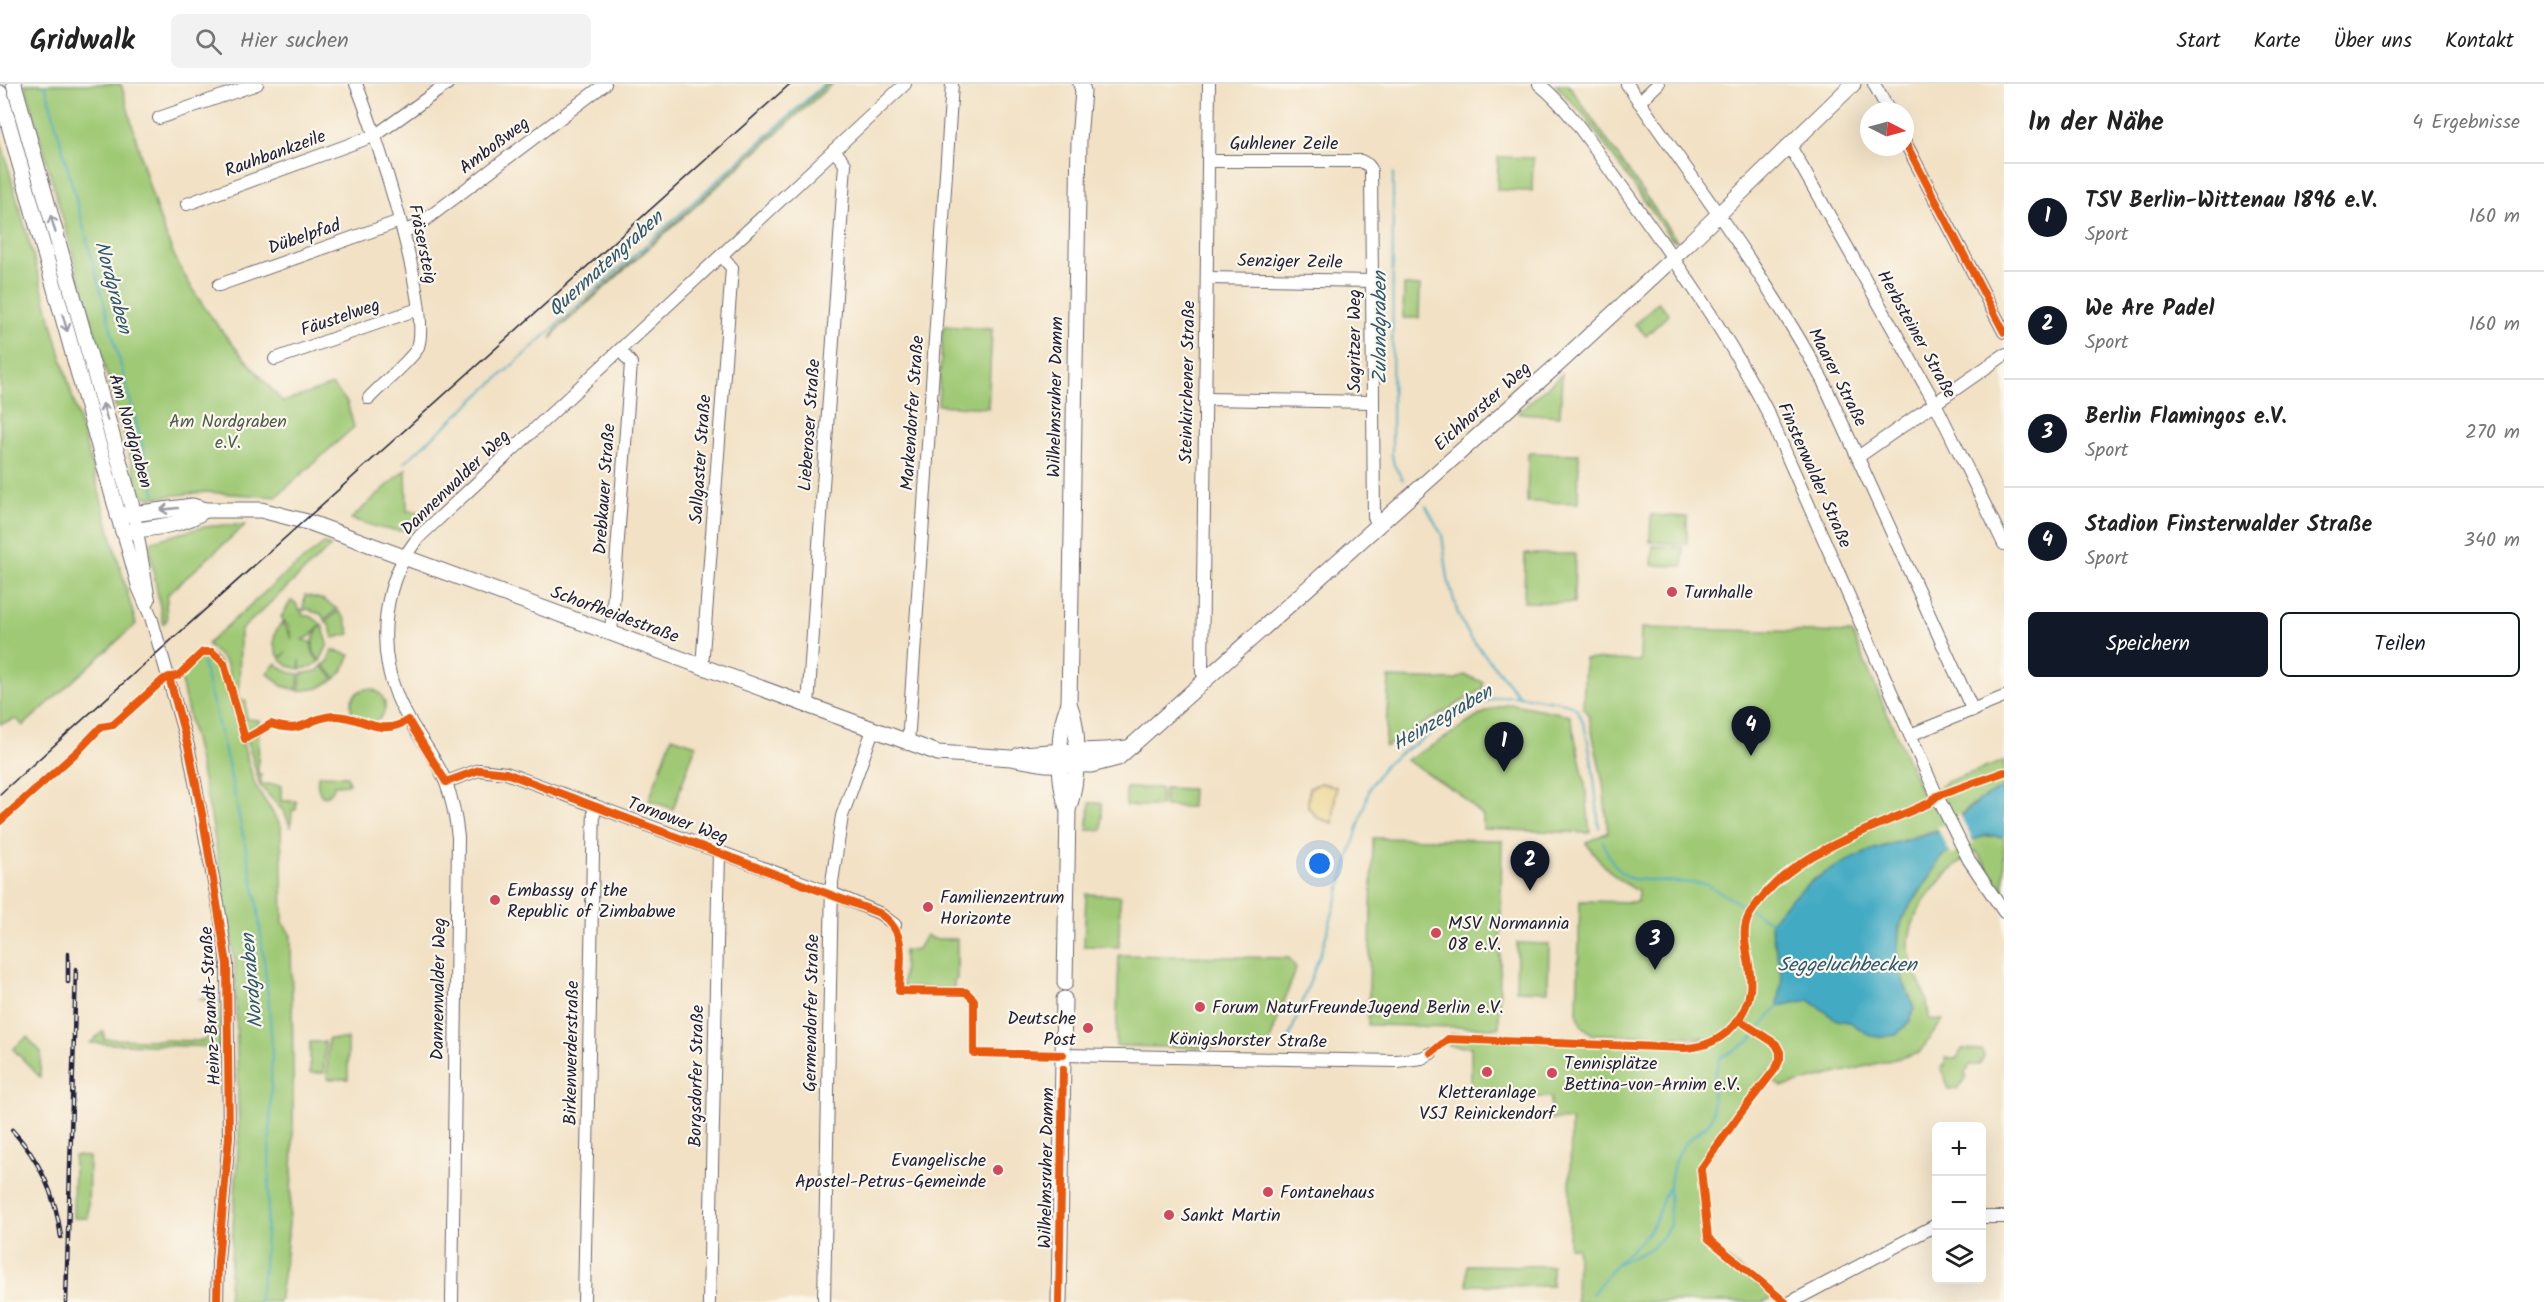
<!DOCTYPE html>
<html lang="de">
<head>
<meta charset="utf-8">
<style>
	:root { --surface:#fff; --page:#f2f2f2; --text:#222; --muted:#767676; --line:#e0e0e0; --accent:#111827 }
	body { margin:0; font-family:Kalam,sans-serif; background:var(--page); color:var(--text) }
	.controls { position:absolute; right:18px; bottom:18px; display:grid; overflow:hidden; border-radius:9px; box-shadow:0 6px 24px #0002 }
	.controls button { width:54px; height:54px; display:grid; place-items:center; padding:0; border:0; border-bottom:2px solid var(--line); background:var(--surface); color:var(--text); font:30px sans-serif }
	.compass { position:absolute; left:1860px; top:18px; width:54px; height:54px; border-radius:50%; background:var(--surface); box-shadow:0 6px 24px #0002; rotate:96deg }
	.you { position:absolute; left:1320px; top:780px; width:21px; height:21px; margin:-15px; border:4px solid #fff; border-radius:50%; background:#1a73e8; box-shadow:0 0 0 9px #1a73e833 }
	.badge { display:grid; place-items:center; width:39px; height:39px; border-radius:50%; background:var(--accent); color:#fff; font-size:20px; font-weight:700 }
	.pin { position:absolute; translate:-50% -50px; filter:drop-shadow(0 2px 3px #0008) }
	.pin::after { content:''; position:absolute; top:32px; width:21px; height:18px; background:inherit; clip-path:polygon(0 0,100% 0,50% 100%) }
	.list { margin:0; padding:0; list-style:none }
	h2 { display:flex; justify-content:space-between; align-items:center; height:78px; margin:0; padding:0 24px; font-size:26px }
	h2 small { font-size:20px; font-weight:400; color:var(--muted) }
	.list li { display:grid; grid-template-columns:39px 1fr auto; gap:18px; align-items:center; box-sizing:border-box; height:108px; padding:0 24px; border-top:2px solid var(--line) }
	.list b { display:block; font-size:22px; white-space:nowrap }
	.list p { margin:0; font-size:20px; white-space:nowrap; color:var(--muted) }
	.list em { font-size:20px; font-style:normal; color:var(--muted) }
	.actions { display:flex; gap:12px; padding:18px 24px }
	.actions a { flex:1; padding:14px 0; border:2px solid var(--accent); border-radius:9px; text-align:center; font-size:21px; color:var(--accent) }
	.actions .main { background:var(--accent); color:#fff }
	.icon { flex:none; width:33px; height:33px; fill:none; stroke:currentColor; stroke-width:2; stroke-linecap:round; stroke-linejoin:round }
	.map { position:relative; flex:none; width:2004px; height:1218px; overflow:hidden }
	header { display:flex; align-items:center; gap:36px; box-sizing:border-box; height:84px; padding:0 30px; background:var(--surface); border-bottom:2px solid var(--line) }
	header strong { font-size:28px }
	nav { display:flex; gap:33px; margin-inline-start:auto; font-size:21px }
	.search { width:420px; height:54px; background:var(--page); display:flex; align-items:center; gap:15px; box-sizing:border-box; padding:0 21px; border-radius:9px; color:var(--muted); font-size:22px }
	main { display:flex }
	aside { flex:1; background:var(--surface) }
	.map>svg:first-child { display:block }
	.green { fill:#9fc975; stroke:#607658; stroke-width:1.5 }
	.sand { fill:#eeda9e; stroke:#887e6c; stroke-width:1.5 }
	.water { fill:#43aac3; stroke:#32667f; stroke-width:1.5 }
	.pier { fill:#f2e1c4 }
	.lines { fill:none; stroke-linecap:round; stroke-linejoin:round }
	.stream { stroke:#43aac3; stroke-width:2 }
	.minor-casing { stroke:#6b656b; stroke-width:14 }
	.major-casing { stroke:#6b656b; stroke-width:17 }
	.minor { stroke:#fff; stroke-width:12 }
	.major { stroke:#fff; stroke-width:15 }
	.tram { stroke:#22223b; stroke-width:1.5 }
	.rail-casing { stroke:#22223b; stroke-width:4.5 }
	.rail { stroke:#fbf7ec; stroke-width:2; stroke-dasharray:7; stroke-linecap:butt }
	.cycleway-casing { stroke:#fbf7ec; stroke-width:11 }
	.cycleway { stroke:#e8590c; stroke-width:8 }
	.oneway { stroke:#9c9ca7 }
	.poi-dot { fill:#d1495b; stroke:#fbf7ec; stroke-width:2 }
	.labels { text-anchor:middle; stroke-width:4.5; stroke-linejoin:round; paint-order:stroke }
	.street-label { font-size:18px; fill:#22223b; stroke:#fbf7ec }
	.park-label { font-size:18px; fill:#4e5c4f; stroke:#fbf7ec }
	.poi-label { font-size:18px; fill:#22223b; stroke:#fbf7ec; text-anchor:start }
	.water-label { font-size:20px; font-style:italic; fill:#2f5871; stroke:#fbf7ec }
</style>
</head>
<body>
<header>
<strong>Gridwalk</strong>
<div class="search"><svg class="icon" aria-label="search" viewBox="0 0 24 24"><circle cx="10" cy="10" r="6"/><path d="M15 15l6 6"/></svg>Hier suchen</div>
<nav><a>Start</a><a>Karte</a><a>Über uns</a><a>Kontakt</a></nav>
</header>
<main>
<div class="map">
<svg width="2004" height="1218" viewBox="0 0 2004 1218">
	<rect width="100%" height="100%" fill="#fbf7ec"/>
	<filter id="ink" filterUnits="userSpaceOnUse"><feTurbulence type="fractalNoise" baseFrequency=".0167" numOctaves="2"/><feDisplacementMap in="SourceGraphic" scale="12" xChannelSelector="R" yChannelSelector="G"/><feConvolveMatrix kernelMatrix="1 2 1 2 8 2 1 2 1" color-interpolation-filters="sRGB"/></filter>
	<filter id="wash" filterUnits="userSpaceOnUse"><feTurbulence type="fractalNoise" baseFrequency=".008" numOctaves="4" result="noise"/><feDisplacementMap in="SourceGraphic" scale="24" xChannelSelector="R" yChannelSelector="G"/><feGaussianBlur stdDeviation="1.35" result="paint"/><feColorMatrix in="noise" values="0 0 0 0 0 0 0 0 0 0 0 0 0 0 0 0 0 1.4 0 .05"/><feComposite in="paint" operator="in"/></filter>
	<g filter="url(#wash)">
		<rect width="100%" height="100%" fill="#f2e1c4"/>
		<!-- green -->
		<g class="green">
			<path d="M25,0H121C137,55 151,120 174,171C200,227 242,272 283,318L332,301L347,318L354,343L276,413L206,408L150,414L140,409Z"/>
			<path d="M827,0H832L556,247L551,255L555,247Z"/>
			<path d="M1555,0H1568L1677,157L1672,156L1583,30Z"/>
			<path d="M0,54L136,540L23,642L17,635L0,640Z"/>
			<path d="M1498,73L1533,74L1532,107L1497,106Z"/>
			<path d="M1404,201L1420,202L1419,234H1403Z"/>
			<path d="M1658,218L1669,230L1646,252L1635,240Z"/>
			<path d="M943,242L992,245L988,324L938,321Z"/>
			<path d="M1562,290L1560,332L1518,329Z"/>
			<path d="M1528,369L1579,370L1578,419L1527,418Z"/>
			<path d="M406,385L407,427L430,428C425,434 419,441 412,444C396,452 368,440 351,435Z"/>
			<path d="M1651,431L1687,433V460L1650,458Z"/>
			<path d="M225,441H245L168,510L166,522L167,536L163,540L149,461L153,457L203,443Z"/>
			<path d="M324,460L331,462L240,547L239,616L246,617V635L259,636L258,690H261V700L281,701V717H296V726H292L291,744L284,728L260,702L226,578L207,560L284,491Z"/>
			<path d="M1653,462L1683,463V482L1652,481Z"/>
			<path d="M1525,470H1575L1574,519L1524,518Z"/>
			<path d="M305,511L324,516L337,525L325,536L321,530L311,527L310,525L303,526Z"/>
			<path d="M291,517L296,519L298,525L302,527V531L312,533L321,540L312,551L303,556L311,558L313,569L319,578L311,583L300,585V576L299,585L288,582L280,575L286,568L280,574C271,562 272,548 283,538L292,555L288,542L281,533Z"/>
			<path d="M338,527L345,535L350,550L333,554L330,542L326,538Z"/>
			<path d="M322,541L328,560L320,577C309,565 311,552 322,541Z"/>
			<path d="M1641,544L1852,549L1924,714L1946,698L2004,677V704L1973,720L1946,743L1871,766L1812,796L1770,839L1782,894L1778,921L1809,916L1837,936L1850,938L1871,952L1913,931C1915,918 1907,908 1903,896C1900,885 1898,871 1898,859C1898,831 1918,813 1932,790C1935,785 1936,778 1940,774C1957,758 1982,750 2004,753V808L1976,767C1945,786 1902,831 1910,872C1915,896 1929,909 1929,935L1943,936L1919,969L1782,1003L1764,991L1697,1085L1705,1156L1774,1214L1762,1218H1576L1577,1163H1569L1571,1036L1550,1035L1551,1013L1471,1012V963L1449,962L1450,950L1688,958L1705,953L1592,950L1581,941L1577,928L1580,817L1637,818L1638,806C1615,797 1601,779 1586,759L1608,748L1603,699L1589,633L1583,622L1585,575L1640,577Z"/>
			<path d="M332,566L350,571L343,586L336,594L323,581L328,578Z"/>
			<path d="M210,570L219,578L255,701L281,742L283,838L291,852C292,974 300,1098 279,1218H228L239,1050L235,880L211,732L180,592L202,571Z"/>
			<path d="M276,579C284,587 289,589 299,590L297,606L282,602L267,589Z"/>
			<path d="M322,582L335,595L319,604L299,607L301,590L317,587Z"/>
			<path d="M1464,591L1483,598V605L1385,663L1389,594L1455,596Z"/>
			<circle cx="368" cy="622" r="17"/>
			<path d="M1513,620L1570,631L1585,699L1590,749L1483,745V732L1457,708L1406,676C1418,669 1431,663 1443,655C1467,641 1484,623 1513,620Z"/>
			<path d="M672,653L696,661L673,725L649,716Z"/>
			<path d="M322,691L347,692L349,700L334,701L333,706L326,713L322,712C317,706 317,700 318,692Z"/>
			<rect x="1126" y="704" width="35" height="18"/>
			<path d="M1164,704L1192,705L1191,723L1164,722Z"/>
			<path d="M1090,719H1102V746H1087Z"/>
			<path d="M1373,754L1502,756L1499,944L1368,941Z"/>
			<path d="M1086,810L1120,812L1119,863L1084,862Z"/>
			<path d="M926,851L933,855H957V895L954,896V905L903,903L904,867L918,865Z"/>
			<path d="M1517,859L1549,860L1548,907L1516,906Z"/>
			<path d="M1119,871L1289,874L1296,884L1267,965L1116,962Z"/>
			<path d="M200,914H220V963L90,959L102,948H104V955L205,957L207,950H214V925L207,924L206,916H199Z"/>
			<path d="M27,953L41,968L40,993L13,965Z"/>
			<path d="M328,955H348V995H327Z"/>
			<path d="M310,958H325L324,989H310Z"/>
			<path d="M1962,965L1981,966L1984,972L1979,981H1970L1964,991L1967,992L1957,1005H1949L1941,983L1945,981V974H1957Z"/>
			<path d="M74,1072L89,1073L88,1134H73Z"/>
			<path d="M1467,1181L1552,1182V1202L1467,1201Z"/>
		</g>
		<!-- sand -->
		<path class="sand" d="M1321,699L1336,703L1333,739L1318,734L1308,723L1309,704Z"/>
		<!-- water -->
		<path class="water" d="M2004,704V753L1987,751L1962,760L1939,775L1932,789L1902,834L1899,844L1898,871L1903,896L1914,925L1910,937L1896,951L1881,953L1871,952L1850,938L1837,936L1809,916L1778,922L1782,894L1770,839C1800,797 1846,773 1895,759C1911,754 1933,751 1948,742C1968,729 1978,712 2004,704Z"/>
		<!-- pier -->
		<path class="pier" d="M1959,729L1974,759L1951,771L1937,743L1945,741Z"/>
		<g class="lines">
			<!-- stream -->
			<g class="stream">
				<path d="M45,0L156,412"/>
				<path d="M1393,89L1392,372L1394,381L1403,396"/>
				<path d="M404,379L824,0"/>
				<path d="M1426,422L1442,451L1448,495L1458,530L1470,553L1518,611"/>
				<path d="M203,579L228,680L257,818L269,921L272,964L268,1121L263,1193L258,1218"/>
				<path d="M1603,757C1608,773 1617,788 1632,795L1706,800L1773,839"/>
				<path d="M1287,960L1323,862L1370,703L1384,682L1396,672C1422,657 1472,619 1499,613C1515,610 1532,614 1549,616C1558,618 1572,618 1578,627C1592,653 1596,713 1599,744"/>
				<path d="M1618,1178C1633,1164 1650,1150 1658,1131C1662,1122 1661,1114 1668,1105"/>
				<path d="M1592,1210L1616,1180L1650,1165L1662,1154L1670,1140L1669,1104L1674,1078L1684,1060L1710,1038L1713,1026L1712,999L1720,974L1749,958L1779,921"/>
			</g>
		</g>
	</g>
	<g filter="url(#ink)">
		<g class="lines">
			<!-- minor casing -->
			<g class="minor-casing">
				<g id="minor">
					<path d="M356,0C373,40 435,231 417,265C408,279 381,301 369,314"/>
					<path d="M1539,0C1571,26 1593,63 1617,96C1672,171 1726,247 1769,331L1937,712L1969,776L2004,828"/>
					<path d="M1627,0C1694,97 1767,193 1823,297L1973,627"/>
					<path d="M1874,0L1889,27"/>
					<path d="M1639,18L1658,0"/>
					<path d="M159,34L257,0"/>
					<path d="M1905,58L2004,248"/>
					<path d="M1790,62L1935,319L2004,460"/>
					<path d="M1208,77H1361L1368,81L1371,85L1374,433L1379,440"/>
					<path d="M187,120L376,51L447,0"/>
					<path d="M403,147L416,143L605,0"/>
					<path d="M1207,194L1372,197"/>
					<path d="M219,201L400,137"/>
					<path d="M275,275L418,225"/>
					<path d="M1205,315L1372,318"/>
					<path d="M1858,373L2004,271"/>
					<path d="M134,430L149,516"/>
					<path d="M123,448L138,503L151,533L189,666L220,831L227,880L229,1053L218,1177L217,1218"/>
					<path d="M611,549L631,279L621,267"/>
					<path d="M702,583L732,184L722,172"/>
					<path d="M1207,594L1202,588L1209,0"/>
					<path d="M808,622L845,80L834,66"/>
					<path d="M1910,651L2004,613"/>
					<path d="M908,660L952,0"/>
					<path d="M446,698L479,686L506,689L836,811L879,829L895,841"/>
					<path d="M1063,971L1397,977L1422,974L1431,969"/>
					<path d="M1982,1133H2004"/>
					<path d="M452,1218L458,753C456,735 453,717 446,699C434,668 409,643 397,612C376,561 383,494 420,452L905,0"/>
					<path d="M584,1218L594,721"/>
					<path d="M709,1218L719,768"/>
					<path d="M824,1218L832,798L842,732L873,646"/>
					<path d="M1791,1218L1936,1141"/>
				</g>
			</g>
			<!-- major casing -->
			<g class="major-casing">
				<g id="major">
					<path d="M14,0L134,430"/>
					<path d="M0,9L123,448C149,444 184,442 205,426"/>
					<path d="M118,432L193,422L205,426H261L311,439L938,669L1011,674L1046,680L1091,681L1118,674L1564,275L1687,161L1853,0"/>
					<path d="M1019,671C1055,665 1091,669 1127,664"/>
					<path d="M1068,726C1058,700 1056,645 1069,620"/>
					<path d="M1065,899L1068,726C1078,698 1081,647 1069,620L1079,55L1083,7L1081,0"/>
					<path d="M1059,1218L1064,915"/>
				</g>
			</g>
			<!-- minor -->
			<use href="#minor" class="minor"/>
			<!-- major -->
			<use href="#major" class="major"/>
			<!-- tram -->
			<path class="tram" d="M0,710L790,0"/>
			<!-- rail casing -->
			<g class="rail-casing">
				<g id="rail">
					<path d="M68,898V870"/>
					<path d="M12,1046C40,1076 56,1113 61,1153"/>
					<path d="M66,1218L76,885"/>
				</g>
			</g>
			<!-- rail -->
			<use href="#rail" class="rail"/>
			<!-- cycleway casing -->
			<g class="cycleway-casing">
				<g id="cycleway">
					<path d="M1905,58L2004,248"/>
					<path d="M169,593L189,666L203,735L227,880L229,1053L218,1177L217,1218"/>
					<path d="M0,737L78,667L101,643L113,641L164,595L179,591L203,568H212L224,579L245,655L271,640C306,651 305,634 333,632C362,631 379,655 408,636L446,698L479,686L506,689L879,829C909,849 900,875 899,907L966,908L974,916V969L1063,971"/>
					<path d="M1739,936L1776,960L1780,968V975L1776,984L1740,1030L1701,1085L1708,1154L1785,1218"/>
					<path d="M1431,969L1448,955L1685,964C1704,963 1720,957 1733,942C1772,898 1731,860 1750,830C1786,770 1868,747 1929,719L1937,712L2004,688"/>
					<path d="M1059,1218L1063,985"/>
				</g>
			</g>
			<!-- cycleway -->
			<use href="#cycleway" class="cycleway"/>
		</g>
		<!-- one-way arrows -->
		<defs><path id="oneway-shaft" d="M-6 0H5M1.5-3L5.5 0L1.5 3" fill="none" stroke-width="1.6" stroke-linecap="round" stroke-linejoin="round" transform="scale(1.5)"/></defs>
		<g class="oneway">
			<use href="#oneway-shaft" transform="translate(53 140) rotate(-106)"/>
			<use href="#oneway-shaft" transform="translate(65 239) rotate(74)"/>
			<use href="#oneway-shaft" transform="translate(105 328) rotate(-106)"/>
			<use href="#oneway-shaft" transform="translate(169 425) rotate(174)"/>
		</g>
	</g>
	<!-- markers -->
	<g class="poi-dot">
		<circle cx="1672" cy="508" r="6"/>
		<circle cx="495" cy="816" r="6"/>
		<circle cx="928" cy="823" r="6"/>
		<circle cx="1436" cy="849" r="6"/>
		<circle cx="1200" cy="923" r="6"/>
		<circle cx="1088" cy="944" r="6"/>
		<circle cx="1487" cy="988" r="6"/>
		<circle cx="1552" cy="989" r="6"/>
		<circle cx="998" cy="1086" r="6"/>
		<circle cx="1268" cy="1108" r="6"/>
		<circle cx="1169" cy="1131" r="6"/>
	</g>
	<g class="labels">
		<!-- street labels -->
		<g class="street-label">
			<text x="1284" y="65">Guhlener Zeile</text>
			<text transform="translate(494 61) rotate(-37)" y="6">Amboßweg</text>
			<text transform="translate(275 69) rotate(-20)" y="6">Rauhbankzeile</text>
			<text transform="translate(304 152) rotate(-19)" y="6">Dübelpfad</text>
			<text transform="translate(423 160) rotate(78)" y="6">Fräsersteig</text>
			<text transform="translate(1290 177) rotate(1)" y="6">Senziger Zeile</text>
			<text transform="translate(340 233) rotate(-19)" y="6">Fäustelweg</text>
			<text transform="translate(1917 250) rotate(61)" y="6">Herbsteiner Straße</text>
			<text transform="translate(1354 257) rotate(-90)" y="6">Sagritzer Weg</text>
			<text transform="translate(1838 293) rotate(63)" y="6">Maarer Straße</text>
			<text transform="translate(1187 298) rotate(-89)" y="6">Steinkirchener Straße</text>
			<text transform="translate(1055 313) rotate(-89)" y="6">Wilhelmsruher Damm</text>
			<text transform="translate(1482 322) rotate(-42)" y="6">Eichhorster Weg</text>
			<text transform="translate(912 329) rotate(-86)" y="6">Markendorfer Straße</text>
			<text transform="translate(809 341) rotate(-86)" y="6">Lieberoser Straße</text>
			<text transform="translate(131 347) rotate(74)" y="6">Am Nordgraben</text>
			<text transform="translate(700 375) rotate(-86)" y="6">Sallgaster Straße</text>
			<text transform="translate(1815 391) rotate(66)" y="6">Finsterwalder Straße</text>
			<text transform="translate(455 398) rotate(-44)" y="6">Dannenwalder Weg</text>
			<text transform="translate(604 405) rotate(-86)" y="6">Drebkauer Straße</text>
			<text transform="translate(615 530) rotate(20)" y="6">Schorfheidestraße</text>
			<text transform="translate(678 736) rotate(20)" y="6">Tornower Weg</text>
			<text transform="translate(438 905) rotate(-89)" y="6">Dannenwalder Weg</text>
			<text transform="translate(210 922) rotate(-93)" y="6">Heinz-Brandt-Straße</text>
			<text transform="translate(811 929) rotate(-89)" y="6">Germendorfer Straße</text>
			<text transform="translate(1248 956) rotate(1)" y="6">Königshorster Straße</text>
			<text transform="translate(571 969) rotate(-89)" y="6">Birkenwerderstraße</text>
			<text transform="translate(696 992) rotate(-89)" y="6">Borgsdorfer Straße</text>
			<text transform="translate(1046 1084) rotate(-89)" y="6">Wilhelmsruher Damm</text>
		</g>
		<!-- park labels -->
		<g class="park-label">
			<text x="228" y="343">Am Nordgraben<tspan x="228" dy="21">e.V.</tspan></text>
		</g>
		<!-- poi labels -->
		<g class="poi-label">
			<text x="1684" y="514">Turnhalle</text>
			<text x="507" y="812">Embassy of the<tspan x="507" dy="21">Republic of Zimbabwe</tspan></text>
			<text x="940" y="819">Familienzentrum<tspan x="940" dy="21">Horizonte</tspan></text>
			<text x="1448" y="845">MSV Normannia<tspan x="1448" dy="21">08 e.V.</tspan></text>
			<text x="1212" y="929">Forum NaturFreundeJugend Berlin e.V.</text>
			<text x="1076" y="940" text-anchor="end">Deutsche<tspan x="1076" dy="21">Post</tspan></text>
			<text x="1564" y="985">Tennisplätze<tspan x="1564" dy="21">Bettina-von-Arnim e.V.</tspan></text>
			<text x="1487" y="1014" text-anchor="middle">Kletteranlage<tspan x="1487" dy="21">VSJ Reinickendorf</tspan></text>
			<text x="986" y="1082" text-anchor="end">Evangelische<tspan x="986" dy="21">Apostel-Petrus-Gemeinde</tspan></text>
			<text x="1280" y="1114">Fontanehaus</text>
			<text x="1181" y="1137">Sankt Martin</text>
		</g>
		<!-- water labels -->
		<g class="water-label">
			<text transform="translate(605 179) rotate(-42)" y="7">Quermatengraben</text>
			<text transform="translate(114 203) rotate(75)" y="7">Nordgraben</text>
			<text transform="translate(1379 244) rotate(-90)" y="7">Zulandgraben</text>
			<text transform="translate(1442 633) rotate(-30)" y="7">Heinzegraben</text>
			<text x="1847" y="887">Seggeluchbecken</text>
			<text transform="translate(251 897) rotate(-95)" y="7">Nordgraben</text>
		</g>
	</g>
</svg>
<div class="controls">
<button>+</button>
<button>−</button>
<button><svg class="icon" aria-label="layers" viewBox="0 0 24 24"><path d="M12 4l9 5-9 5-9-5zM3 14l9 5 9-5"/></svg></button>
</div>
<svg class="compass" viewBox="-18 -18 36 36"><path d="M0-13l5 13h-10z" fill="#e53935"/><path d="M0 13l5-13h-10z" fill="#767676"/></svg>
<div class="you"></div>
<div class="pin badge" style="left:1504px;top:688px">1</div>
<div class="pin badge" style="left:1530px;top:807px">2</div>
<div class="pin badge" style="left:1655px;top:886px">3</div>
<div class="pin badge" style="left:1751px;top:672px">4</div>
</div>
<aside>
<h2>In der Nähe<small>4 Ergebnisse</small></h2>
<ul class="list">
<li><span class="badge">1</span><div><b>TSV Berlin-Wittenau 1896 e.V.</b><p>Sport</p></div><em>160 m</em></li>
<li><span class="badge">2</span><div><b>We Are Padel</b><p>Sport</p></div><em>160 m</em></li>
<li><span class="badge">3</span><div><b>Berlin Flamingos e.V.</b><p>Sport</p></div><em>270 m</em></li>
<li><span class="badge">4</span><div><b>Stadion Finsterwalder Straße</b><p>Sport</p></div><em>340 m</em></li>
</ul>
<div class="actions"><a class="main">Speichern</a><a>Teilen</a></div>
</aside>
</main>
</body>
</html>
